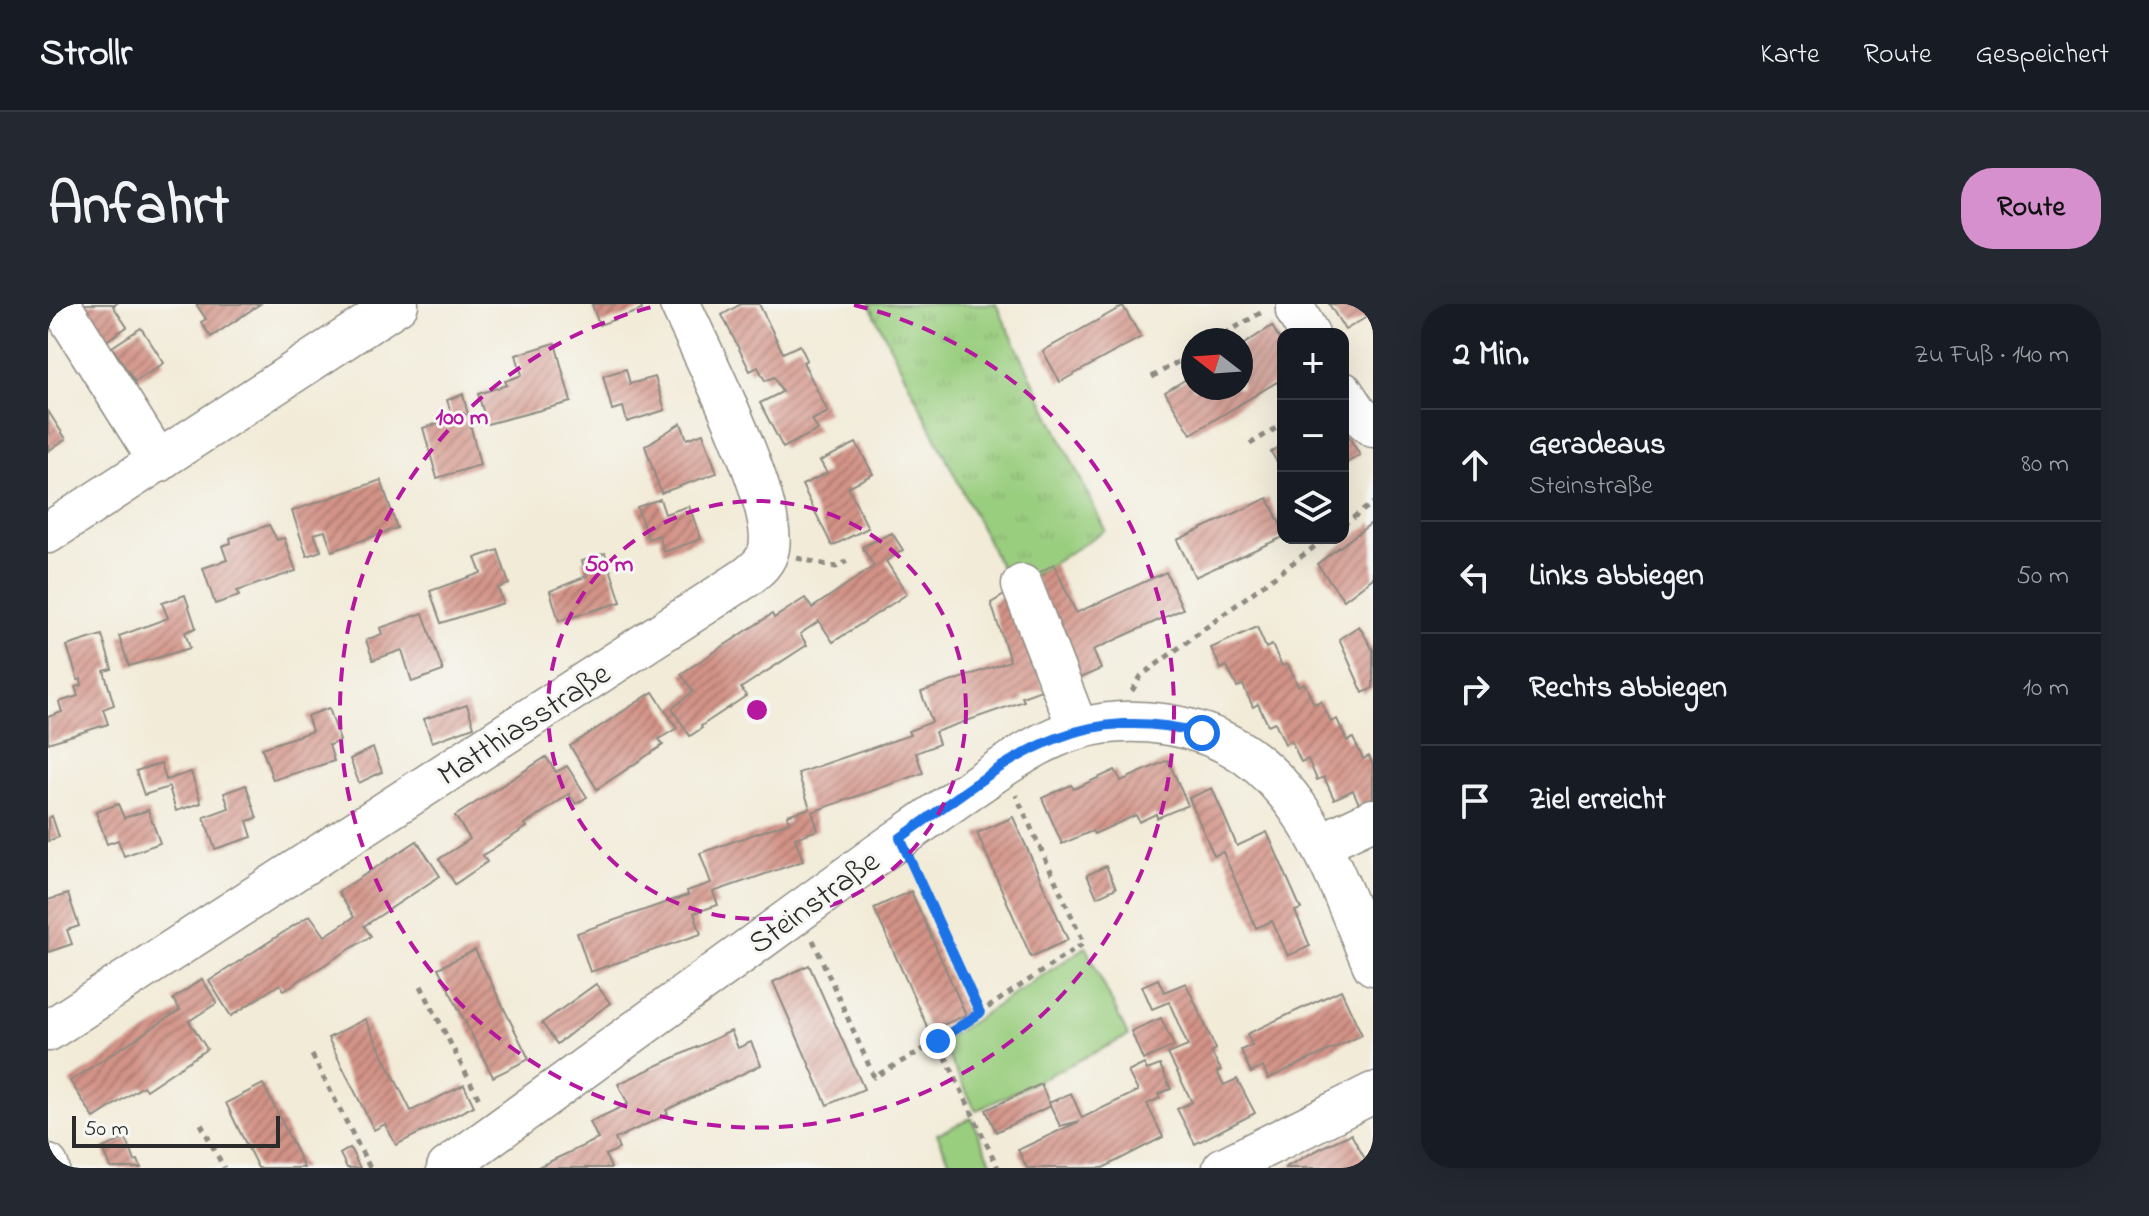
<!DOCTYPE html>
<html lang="de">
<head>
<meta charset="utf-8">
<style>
	:root { --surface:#171b24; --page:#242831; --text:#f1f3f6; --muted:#9ea1a6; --line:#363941; --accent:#d690ce }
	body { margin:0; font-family:"Indie Flower",sans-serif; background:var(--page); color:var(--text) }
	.controls { position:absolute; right:24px; top:24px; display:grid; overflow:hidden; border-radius:16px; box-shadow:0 8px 32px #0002 }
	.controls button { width:72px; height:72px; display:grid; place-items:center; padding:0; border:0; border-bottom:2px solid var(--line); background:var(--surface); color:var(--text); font:40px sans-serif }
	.compass { position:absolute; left:1133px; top:24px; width:72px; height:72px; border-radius:50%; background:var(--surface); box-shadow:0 8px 32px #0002; rotate:287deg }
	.scale { position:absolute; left:24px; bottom:20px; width:208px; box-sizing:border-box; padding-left:8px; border:4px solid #2b2b2b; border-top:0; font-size:22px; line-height:28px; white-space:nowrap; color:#2b2b2b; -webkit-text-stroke:6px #f6f6f2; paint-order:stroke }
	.stop { position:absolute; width:24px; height:24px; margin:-18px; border:6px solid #1a73e8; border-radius:50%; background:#fff }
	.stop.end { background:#1a73e8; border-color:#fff; box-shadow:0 2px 8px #0008 }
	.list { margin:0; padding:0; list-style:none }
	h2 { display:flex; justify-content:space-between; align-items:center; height:104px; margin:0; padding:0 32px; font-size:34px }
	h2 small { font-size:26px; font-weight:400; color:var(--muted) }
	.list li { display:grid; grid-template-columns:52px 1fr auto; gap:24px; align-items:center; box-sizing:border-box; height:112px; padding:0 32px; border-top:2px solid var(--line) }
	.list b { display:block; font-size:30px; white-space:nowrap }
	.list p { margin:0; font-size:26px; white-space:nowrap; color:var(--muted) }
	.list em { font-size:26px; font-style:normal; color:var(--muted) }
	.icon { flex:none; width:44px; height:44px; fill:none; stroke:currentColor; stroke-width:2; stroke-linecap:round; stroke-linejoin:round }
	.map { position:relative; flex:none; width:1325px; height:864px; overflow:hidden; border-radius:32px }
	header { display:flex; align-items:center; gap:48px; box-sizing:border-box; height:112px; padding:0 40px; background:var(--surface); border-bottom:2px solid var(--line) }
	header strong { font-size:38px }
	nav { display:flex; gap:44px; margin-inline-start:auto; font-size:28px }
	.intro { display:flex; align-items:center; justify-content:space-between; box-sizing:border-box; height:192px; padding:0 48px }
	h1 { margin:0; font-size:56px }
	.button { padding:20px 36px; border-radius:32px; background:var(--accent); color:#111; font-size:28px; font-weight:700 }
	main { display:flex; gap:48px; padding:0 48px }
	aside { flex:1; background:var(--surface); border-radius:32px; box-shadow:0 8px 32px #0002 }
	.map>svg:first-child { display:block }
	.grass { fill:url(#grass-tufts); stroke:#627c55; stroke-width:2 }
	.park { fill:#9ace7f; stroke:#627c55; stroke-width:2 }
	.building { fill:url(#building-hatch) }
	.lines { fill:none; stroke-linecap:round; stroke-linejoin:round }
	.minor-casing { stroke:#8e8b82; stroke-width:43 }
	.path { stroke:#8e8b82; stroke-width:5; stroke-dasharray:6 6; stroke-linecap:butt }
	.minor { stroke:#fff; stroke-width:40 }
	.route { stroke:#1a73e8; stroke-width:10 }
	.ring { fill:none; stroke:#b5179e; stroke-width:4; stroke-dasharray:14 10 }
	.labels { text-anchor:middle; stroke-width:6; stroke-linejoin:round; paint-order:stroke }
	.street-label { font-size:32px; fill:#2b2b2b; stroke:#f6f6f2 }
	.centre { fill:#b5179e; stroke:#f6f6f2; stroke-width:4 }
	.ring-label { font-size:24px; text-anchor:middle; font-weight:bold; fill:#b5179e; stroke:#f6f6f2; stroke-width:6; stroke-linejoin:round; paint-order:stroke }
</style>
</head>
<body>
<header>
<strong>Strollr</strong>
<nav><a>Karte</a><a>Route</a><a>Gespeichert</a></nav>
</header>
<div class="intro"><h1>Anfahrt</h1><a class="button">Route</a></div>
<main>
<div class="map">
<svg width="1325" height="864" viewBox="0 0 1325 864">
	<defs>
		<pattern id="grass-tufts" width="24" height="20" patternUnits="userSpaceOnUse" patternTransform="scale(2)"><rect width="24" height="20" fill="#9ace7f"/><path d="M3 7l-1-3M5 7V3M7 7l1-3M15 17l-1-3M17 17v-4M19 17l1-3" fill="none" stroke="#85b16e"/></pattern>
		<pattern id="building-hatch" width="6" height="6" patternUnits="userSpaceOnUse" patternTransform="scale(2)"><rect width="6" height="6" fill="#d39387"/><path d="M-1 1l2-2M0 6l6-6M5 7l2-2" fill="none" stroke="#ab786f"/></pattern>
	</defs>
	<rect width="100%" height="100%" fill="#f6f6f2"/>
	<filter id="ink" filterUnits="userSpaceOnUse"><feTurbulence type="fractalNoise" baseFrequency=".0125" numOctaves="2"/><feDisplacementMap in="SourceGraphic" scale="16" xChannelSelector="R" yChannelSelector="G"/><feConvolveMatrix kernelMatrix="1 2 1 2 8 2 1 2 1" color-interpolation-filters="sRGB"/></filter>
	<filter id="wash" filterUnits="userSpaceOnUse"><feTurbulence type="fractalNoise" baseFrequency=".006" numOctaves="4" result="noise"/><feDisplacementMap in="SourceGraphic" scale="32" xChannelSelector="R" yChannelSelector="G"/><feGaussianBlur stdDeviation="1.8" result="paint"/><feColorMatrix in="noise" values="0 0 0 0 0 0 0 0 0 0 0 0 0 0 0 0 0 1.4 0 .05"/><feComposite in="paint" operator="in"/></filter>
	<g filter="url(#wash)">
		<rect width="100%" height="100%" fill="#f2ebd8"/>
		<!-- grass -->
		<path class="grass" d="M821,0H948L1057,226L964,286Z"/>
		<!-- park -->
		<g class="park">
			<path d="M1038,643L1080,732L928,807L893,738Z"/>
			<path d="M923,814L946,864H905L889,830Z"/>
		</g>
		<g id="blocks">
			<!-- building -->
			<g class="building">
				<path d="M35,0H68L65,2L79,23L58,37Z"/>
				<path d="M148,0H212L163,33L153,18L158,15Z"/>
				<path d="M544,0H592L594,6L551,21Z"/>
				<path d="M693,0H711L735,49L752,41L759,56L755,58L780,108L764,116L770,126L735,144L712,99L734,88L726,73L717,77L710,63L702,67L674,11Z"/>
				<path d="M1281,0H1311L1319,13L1297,26Z"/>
				<path d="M1075,2L1093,33L1012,78L995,47Z"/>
				<path d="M1224,22L1235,41V89L1229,78L1143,130L1117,88L1145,71V84H1193V42Z"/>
				<path d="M93,24L116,59L87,78L64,43Z"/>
				<path d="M507,39L523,98L439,120L430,90L459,81L457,77L474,71L468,51Z"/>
				<path d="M578,65L582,80L607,73L617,106L579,118L575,103L564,106L555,72Z"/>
				<path d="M415,90L432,161L389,174L375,124L405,115L399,96Z"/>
				<path d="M0,107L18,135L0,147Z"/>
				<path d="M633,119L639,135L655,129L669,169L613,189L597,142Z"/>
				<path d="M1295,124L1312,151L1295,161Z"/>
				<path d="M808,139L825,170L800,183L820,224L784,242L754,181L779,169L772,157Z"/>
				<path d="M1235,140V168L1223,148Z"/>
				<path d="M333,176L349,224L284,247L277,227L266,230L273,247L259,252L244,207Z"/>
				<path d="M1220,194L1235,226V233L1147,273L1129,236Z"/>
				<path d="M612,195L617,210L641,202L653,235L616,248L611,231L600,235L589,203Z"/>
				<path d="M1325,218V274L1296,296L1269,260Z"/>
				<path d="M221,221L229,236L236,234L248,267L189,287L191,292L167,300L155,264L179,256L174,242L183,239L182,234Z"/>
				<path d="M844,229L855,246L838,257L859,290L785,338L771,317L752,330L759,341L693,384L698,392L653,422L654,424L642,432L624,405L645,387L633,370L724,310L726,314L757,294L764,304L810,273L826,262L814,243Z"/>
				<path d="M450,246L461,280L450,284L455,299L393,319L382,287L433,269L427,254Z"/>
				<path d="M557,249L573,298L511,317L502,287L539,272L534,257Z"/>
				<path d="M1006,260L1028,309L1118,268L1135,305L1045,346L1053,365L1032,374L986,272Z"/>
				<path d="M963,287L996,385L974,393L976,397L887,428L891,440L868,449L875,469L764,508L770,526L747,534L755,557L665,588L670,601L646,609L653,630L542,668L529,629L640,591L639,587L663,579L652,549L741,518L739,511L762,504L750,469L862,431L860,427L884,418L873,388L962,357L943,299Z"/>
				<path d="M137,291L148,324L137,328L142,344L81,362L71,332L120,314L114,299Z"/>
				<path d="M375,309L395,367L364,378L354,346L325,356L318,336L334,330L332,324Z"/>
				<path d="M1311,322L1325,346V384L1315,389L1291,335Z"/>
				<path d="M1209,323L1218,344L1224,341L1234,362L1240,360L1250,382L1256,379L1266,400L1273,397L1283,418L1289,415L1299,437L1305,434L1315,455L1321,452L1325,461V504L1315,509L1305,486L1286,495L1276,473L1269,476L1260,455L1253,458L1243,436L1237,440L1227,418L1220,421L1210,400L1205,403L1195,381L1189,383L1179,362L1173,365L1163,344Z"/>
				<path d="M54,331L64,365L56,367L66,401L55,405L60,420L0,439V413L14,408L11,398L30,392L27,383L34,381L33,375L30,376L19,342Z"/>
				<path d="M605,388L629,424L611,435L615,441L549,485L522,442Z"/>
				<path d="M419,401L426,423L384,438L376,415Z"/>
				<path d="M281,404L292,437L281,441L286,457L225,476L214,444L264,427L259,412Z"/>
				<path d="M325,444L334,468L311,479L302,455Z"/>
				<path d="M498,453L508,468L519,462L539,493L528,500L521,490L500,505L477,520L479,523L435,551L439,558L407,580L391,555L422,535L407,512Z"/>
				<path d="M1120,456L1140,501L1109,514L1108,510L1091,518L1088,511L1046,530L1044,527L1014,540L994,494L1023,481L1026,485L1067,466L1073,477Z"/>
				<path d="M113,459L118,476L143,468L153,499L128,507L121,483L96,491L88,467Z"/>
				<path d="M198,481L209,514L199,517L204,533L167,545L156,513L181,504L176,489Z"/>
				<path d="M1164,484L1189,542L1219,528L1253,605L1247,607L1262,642L1240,652L1224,617L1208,624L1175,548L1166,552L1141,494Z"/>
				<path d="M70,500L76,514L100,506L112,539L76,552L70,536L59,540L48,508Z"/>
				<path d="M4,512L11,533L0,537V515Z"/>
				<path d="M965,513L1020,636L983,653L929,529Z"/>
				<path d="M369,537L392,572L316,622L323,632L236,686L232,680L183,712L161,677L262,611L277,632L306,613L290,588Z"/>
				<path d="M1058,562L1068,584L1049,593L1039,571Z"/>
				<path d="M863,587L918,711L881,727L826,604Z"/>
				<path d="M20,590L31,622L19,626L24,640L0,648V596Z"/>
				<path d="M427,646L481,755L445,773L390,664Z"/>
				<path d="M761,661L816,785L779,801L725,678Z"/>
				<path d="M154,675L169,699L141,717L159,745L98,786L95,782L46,814L22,777L132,706L125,695Z"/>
				<path d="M1110,675L1116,688L1138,679L1168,745L1163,748L1173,766L1169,768L1176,781L1189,775L1207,809L1147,840L1129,805L1144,798L1120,750L1140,742L1121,698L1104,705L1094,682Z"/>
				<path d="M548,680L562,699L509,740L494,719Z"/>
				<path d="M1293,686L1314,731L1220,775L1215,763L1203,769L1193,746L1204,741L1199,730Z"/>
				<path d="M1113,714L1126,742L1095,756L1083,727Z"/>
				<path d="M317,715L363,807L416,781L426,802L348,841L337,820L326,826L280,734Z"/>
				<path d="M683,727L690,744L703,738L713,761L618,806L620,810L567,835L571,845L557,851L563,864H488L550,835L542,818L580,800L570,780Z"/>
				<path d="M1096,760L1099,766L1112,761L1123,785L1110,790L1112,794L1099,800L1115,833L1055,864H979L970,846L1032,817L1012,822L1001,799L1002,802L948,828L938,806L993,780L1001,799L1023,789L1034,814L1090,787L1080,768Z"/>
				<path d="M215,780L237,824L256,864H210L189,822L178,799Z"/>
				<path d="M1303,830L1322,864H1236L1277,842Z"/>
				<path d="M78,834L87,857L90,856L93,864H63L55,844Z"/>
				<path d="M302,844L312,864H299L292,850Z"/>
			</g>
		</g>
	</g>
	<g filter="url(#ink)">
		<use href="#blocks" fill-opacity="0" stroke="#8e8b82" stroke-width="2"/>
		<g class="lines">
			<!-- minor casing -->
			<g class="minor-casing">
				<g id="minor">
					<path d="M12,0L111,158"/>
					<path d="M1248,7L1261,30"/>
					<path d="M1295,88L1308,108L1325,123"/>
					<path d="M0,229L350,0"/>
					<path d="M974,281L1030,425"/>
					<path d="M1272,540L1325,515"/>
					<path d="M0,727L699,273C709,265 719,257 721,244C730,198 654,48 632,0"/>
					<path d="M0,861L1,864"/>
					<path d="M399,864C543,760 685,654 830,550C861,528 893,506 924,484C957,462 991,436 1030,425C1084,410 1152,419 1198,451C1267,499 1293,588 1325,661"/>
					<path d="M1175,864L1325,789"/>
				</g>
			</g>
			<!-- path -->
			<g class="path">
				<path d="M1166,36L1216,7"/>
				<path d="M1104,73L1145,49"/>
				<path d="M1202,140L1235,120"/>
				<path d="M1295,221L1325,199"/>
				<path d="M749,254L788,263L799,257"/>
				<path d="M1084,387L1093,372L1278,234"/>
				<path d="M866,564L932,709"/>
				<path d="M765,636L826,773L890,737L950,864"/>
				<path d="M373,682L433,799"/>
				<path d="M890,737L1036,639L968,491"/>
				<path d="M264,751L322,864"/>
				<path d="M153,820L176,864"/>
			</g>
			<!-- minor -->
			<use href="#minor" class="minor"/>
		</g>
	</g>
	<g class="lines" filter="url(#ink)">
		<!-- route -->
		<path class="route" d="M890,737L932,709L852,534C956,462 1018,395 1154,429"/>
	</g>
	<!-- distance rings -->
	<g class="ring">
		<circle cx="709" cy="406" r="209"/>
		<path d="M806 1A417 417 0 1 1 612 1"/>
	</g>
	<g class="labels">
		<!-- street labels -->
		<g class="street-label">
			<text transform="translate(475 419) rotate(-33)" y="11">Matthiasstraße</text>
			<text transform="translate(765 597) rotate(-36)" y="11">Steinstraße</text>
		</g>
	</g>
	<circle cx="709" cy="406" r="12" class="centre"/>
	<g class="ring-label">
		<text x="414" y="120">100 m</text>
		<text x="561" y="267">50 m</text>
	</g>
</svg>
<div class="controls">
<button>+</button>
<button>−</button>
<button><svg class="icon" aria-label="layers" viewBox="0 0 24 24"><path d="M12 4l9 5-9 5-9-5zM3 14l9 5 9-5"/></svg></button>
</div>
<svg class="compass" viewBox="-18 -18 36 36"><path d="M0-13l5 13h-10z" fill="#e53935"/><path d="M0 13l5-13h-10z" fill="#9ea1a6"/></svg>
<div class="scale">50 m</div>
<div class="stop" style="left:1154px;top:429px"></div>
<div class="stop end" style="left:890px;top:737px"></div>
</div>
<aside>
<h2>2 Min.<small>Zu Fuß · 140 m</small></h2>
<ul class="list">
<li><svg class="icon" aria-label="ahead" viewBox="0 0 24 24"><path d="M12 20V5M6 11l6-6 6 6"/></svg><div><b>Geradeaus</b><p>Steinstraße</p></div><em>80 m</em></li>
<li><svg class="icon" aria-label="left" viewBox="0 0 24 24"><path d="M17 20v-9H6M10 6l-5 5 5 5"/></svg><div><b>Links abbiegen</b></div><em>50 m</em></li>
<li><svg class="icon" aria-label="right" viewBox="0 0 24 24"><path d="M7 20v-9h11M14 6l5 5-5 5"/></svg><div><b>Rechts abbiegen</b></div><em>10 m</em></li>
<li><svg class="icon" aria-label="arrive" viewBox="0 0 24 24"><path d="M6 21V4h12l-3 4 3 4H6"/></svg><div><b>Ziel erreicht</b></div></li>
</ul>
</aside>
</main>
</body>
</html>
